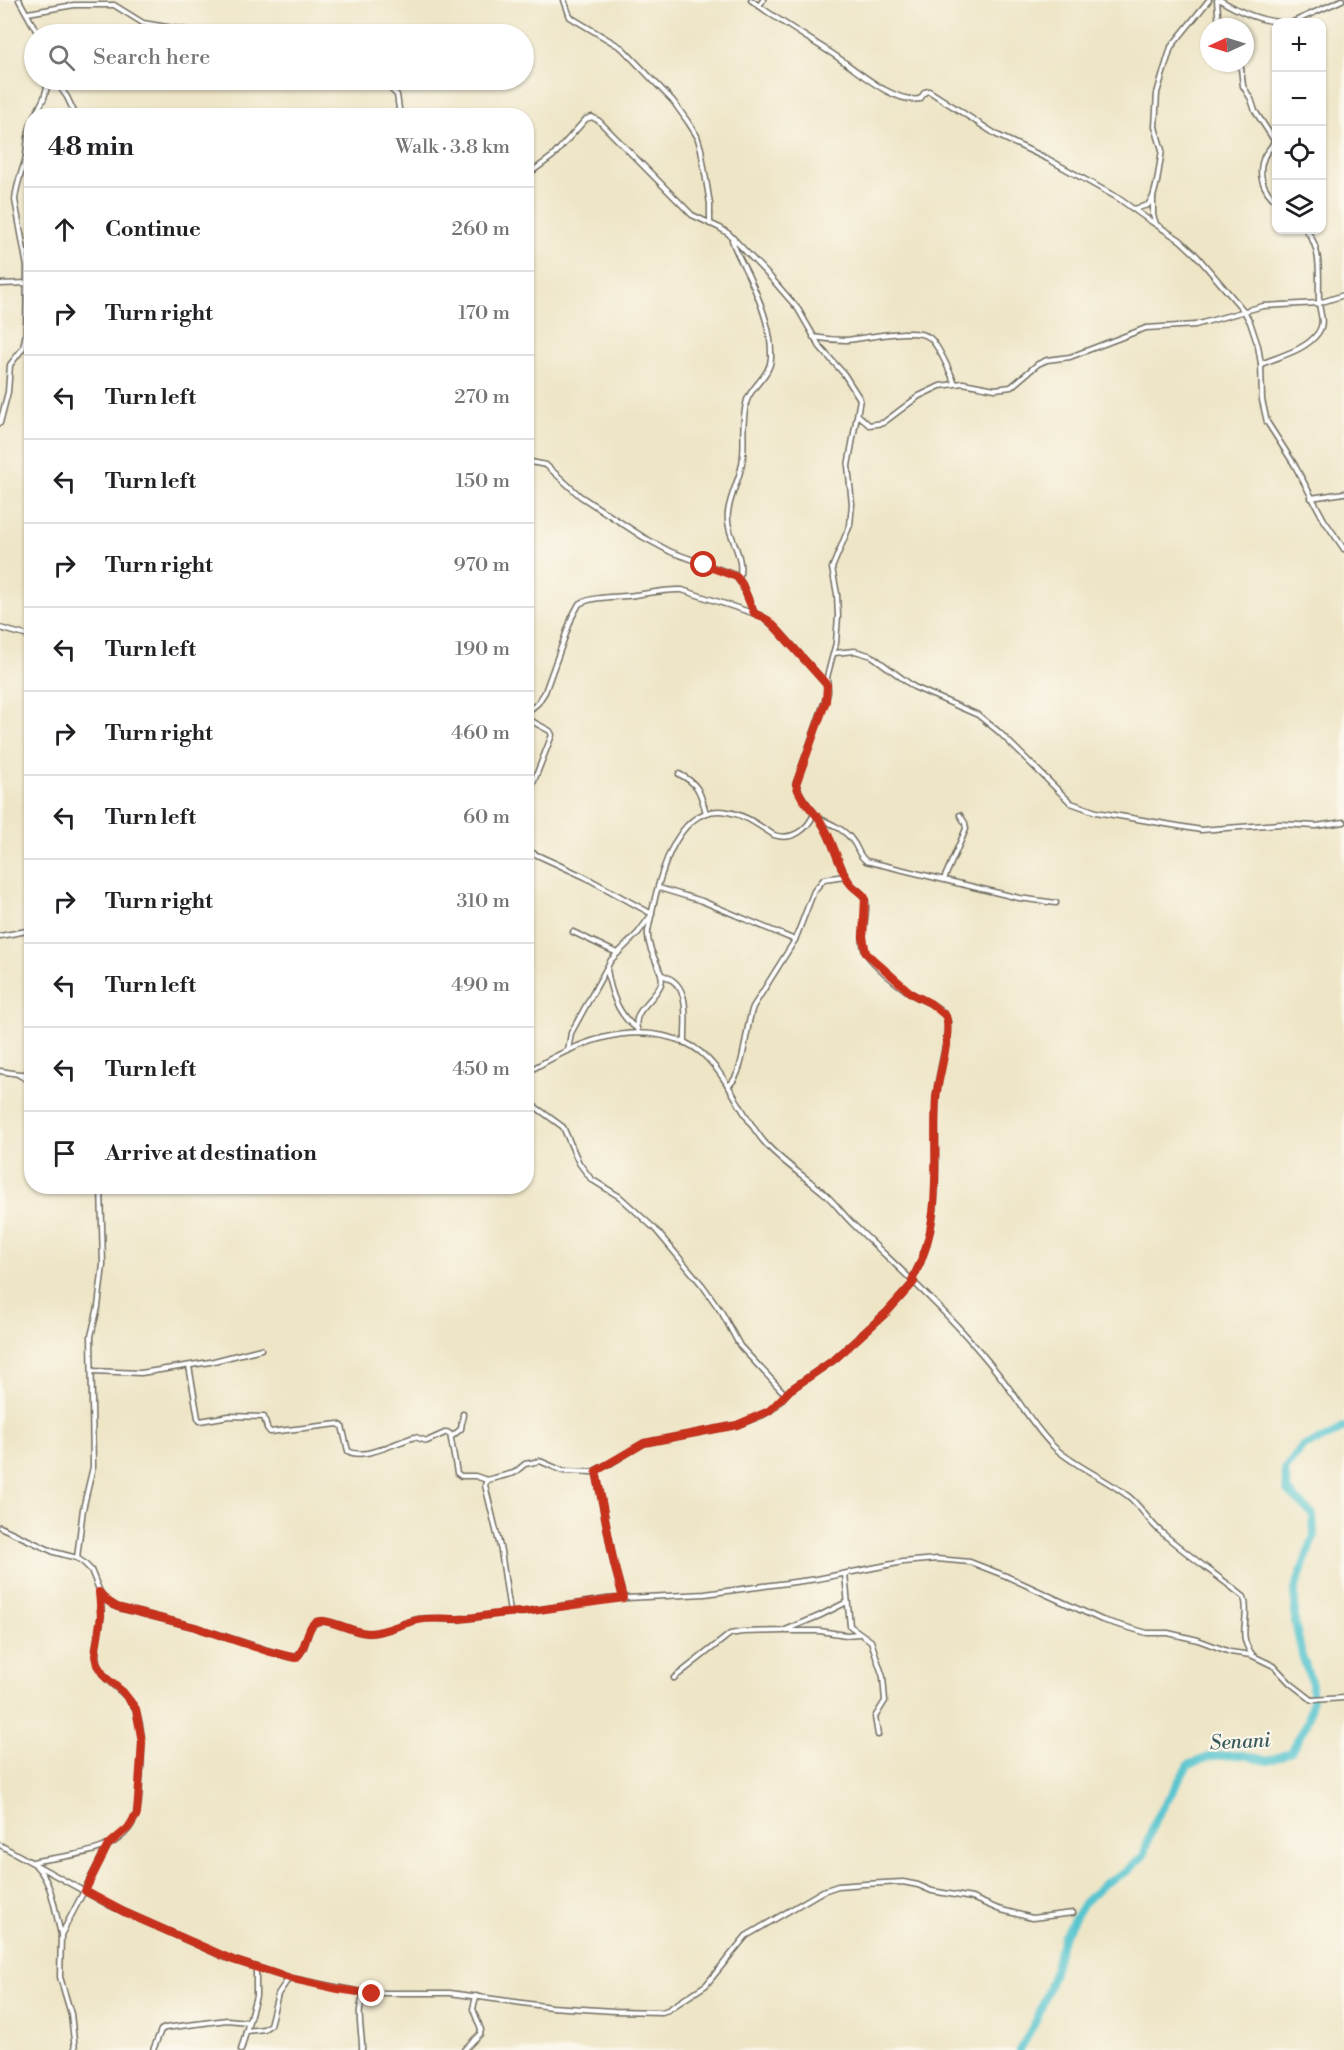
<!DOCTYPE html>
<html lang="en">
<head>
<meta charset="utf-8">
<style>
	:root { --surface:#fff; --page:#f2f2f2; --text:#202124; --muted:#757577; --line:#e0e0e0 }
	body { margin:0; font-family:"Libre Bodoni",serif; background:var(--page); color:var(--text) }
	.controls { position:absolute; right:18px; top:18px; display:grid; overflow:hidden; border-radius:12px; box-shadow:0 2px 4px #0004 }
	.controls button { width:54px; height:54px; display:grid; place-items:center; padding:0; border:0; border-bottom:2px solid var(--line); background:var(--surface); color:var(--text); font:30px sans-serif }
	.compass { position:absolute; left:1200px; top:18px; width:54px; height:54px; border-radius:50%; background:var(--surface); box-shadow:0 2px 4px #0004; rotate:266deg }
	.stop { position:absolute; width:18px; height:18px; margin:-14px; border:4px solid #c8321e; border-radius:50%; background:#fff }
	.stop.end { background:#c8321e; border-color:#fff; box-shadow:0 2px 6px #0008 }
	.list { margin:0; padding:0; list-style:none }
	h2 { display:flex; justify-content:space-between; align-items:center; height:78px; margin:0; padding:0 24px; font-size:26px }
	h2 small { font-size:20px; font-weight:400; color:var(--muted) }
	.list li { display:grid; grid-template-columns:39px 1fr auto; gap:18px; align-items:center; box-sizing:border-box; height:84px; padding:0 24px; border-top:2px solid var(--line) }
	.list b { display:block; font-size:22px; white-space:nowrap }
	.list em { font-size:20px; font-style:normal; color:var(--muted) }
	.icon { flex:none; width:33px; height:33px; fill:none; stroke:currentColor; stroke-width:2; stroke-linecap:round; stroke-linejoin:round }
	.map { position:relative; flex:none; width:1344px; height:2050px; overflow:hidden }
	.search { position:absolute; background:var(--surface); box-shadow:0 2px 4px #0004; left:24px; top:24px; width:510px; height:66px; display:flex; align-items:center; gap:15px; box-sizing:border-box; padding:0 21px; border-radius:33px; color:var(--muted); font-size:22px }
	.panel { position:absolute; background:var(--surface); box-shadow:0 2px 4px #0004; left:24px; top:108px; width:510px; height:1086px; border-radius:24px }
	.map>svg:first-child { display:block }
	.lines { fill:none; stroke-linecap:round; stroke-linejoin:round }
	.river { stroke:#58c5cf; stroke-width:8 }
	.street-casing { stroke:#6f6c61; stroke-width:7 }
	.street { stroke:#fff; stroke-width:4 }
	.route { stroke:#c8321e; stroke-width:8 }
	.labels { text-anchor:middle; stroke-width:4.5; stroke-linejoin:round; paint-order:stroke }
	.water-label { font-size:20px; font-style:italic; fill:#38595c; stroke:#fbf7ec }
</style>
</head>
<body>
<div class="map">
<svg width="1344" height="2050" viewBox="0 0 1344 2050">
	<rect width="100%" height="100%" fill="#fbf7ec"/>
	<filter id="ink" filterUnits="userSpaceOnUse"><feTurbulence type="fractalNoise" baseFrequency=".0167" numOctaves="2"/><feDisplacementMap in="SourceGraphic" scale="12" xChannelSelector="R" yChannelSelector="G"/><feConvolveMatrix kernelMatrix="1 2 1 2 8 2 1 2 1" color-interpolation-filters="sRGB"/></filter>
	<filter id="wash" filterUnits="userSpaceOnUse"><feTurbulence type="fractalNoise" baseFrequency=".008" numOctaves="4" result="noise"/><feDisplacementMap in="SourceGraphic" scale="24" xChannelSelector="R" yChannelSelector="G"/><feGaussianBlur stdDeviation="1.35" result="paint"/><feColorMatrix in="noise" values="0 0 0 0 0 0 0 0 0 0 0 0 0 0 0 0 0 1.4 0 .05"/><feComposite in="paint" operator="in"/></filter>
	<g filter="url(#wash)">
		<rect width="100%" height="100%" fill="#eee5c6"/>
		<g class="lines">
			<!-- river -->
			<path class="river" d="M1020,2050L1038,2017L1053,1975L1063,1937L1084,1903L1105,1883L1126,1872L1143,1856L1154,1823L1188,1765L1212,1756L1243,1755L1268,1761L1291,1752L1308,1721L1312,1700V1684L1302,1655L1295,1622V1589L1314,1535L1313,1515L1287,1490L1285,1469L1303,1446L1329,1437L1344,1427"/>
		</g>
	</g>
	<g filter="url(#ink)">
		<g class="lines">
			<!-- street casing -->
			<g class="street-casing">
				<g id="street">
					<path d="M19,0L38,34"/>
					<path d="M564,0L570,17L622,48L673,101L688,122L697,136L701,149L710,204V224"/>
					<path d="M751,0C776,19 802,34 828,51C852,65 891,104 920,99L925,92L929,91L997,135L1048,159L1118,198L1146,218L1180,240L1196,255L1244,311L1250,322L1258,346L1261,364L1262,400L1267,422L1294,464L1324,520L1344,549"/>
					<path d="M1217,0L1219,27"/>
					<path d="M1220,0C1238,11 1258,20 1279,22"/>
					<path d="M759,6L763,0"/>
					<path d="M28,13L74,5H114L143,23L208,34"/>
					<path d="M1293,22L1342,0"/>
					<path d="M1238,63L1241,68L1243,86L1251,99L1255,111L1274,140C1273,147 1267,150 1264,157C1257,174 1263,190 1276,201"/>
					<path d="M55,80L67,97L76,116"/>
					<path d="M382,80L397,95L400,116"/>
					<path d="M35,116L44,98L49,80"/>
					<path d="M526,176L553,156L586,119L592,117L599,121L692,215L720,228L729,234L772,279L798,309L820,347L844,374L860,399L848,466L852,504L850,525L832,568L837,594L838,616L836,643L827,677L828,692L796,784C800,798 810,807 819,819C833,837 836,862 849,882C854,889 861,891 865,898C870,915 857,936 866,953C874,966 899,986 912,994C924,1002 943,1005 948,1022C947,1048 938,1073 936,1099C933,1164 945,1220 912,1280"/>
					<path d="M1153,198V215L1156,224"/>
					<path d="M1134,209L1148,205L1153,197L1157,182L1162,150L1155,127L1157,93L1171,47L1209,0"/>
					<path d="M732,240C736,253 743,264 749,277C760,300 772,331 771,357C771,375 753,384 747,400C740,424 746,441 742,464C739,480 730,496 728,512C725,536 746,554 739,579"/>
					<path d="M25,253H32"/>
					<path d="M0,284L28,283"/>
					<path d="M813,337C824,339 835,340 846,340C865,339 917,326 930,338C940,347 949,371 955,383"/>
					<path d="M1261,364C1280,356 1306,350 1318,333C1326,322 1319,313 1319,301C1318,277 1323,250 1306,230"/>
					<path d="M858,415L869,425L883,423L919,396L940,386L963,383L995,389L1011,387L1038,364L1047,360L1070,357L1146,328L1195,325L1263,306L1319,303L1344,295"/>
					<path d="M0,423L8,392L10,365L23,348L26,333L27,267L15,200C16,186 21,174 25,161C28,149 26,134 32,122"/>
					<path d="M526,461L546,465L580,496L643,537L671,552L735,575L742,584L754,612"/>
					<path d="M1311,498L1344,493"/>
					<path d="M0,628L32,637"/>
					<path d="M834,653L855,651L872,656L914,687L978,715L999,732L1071,803L1096,812L1201,830L1280,824L1316,826L1344,822"/>
					<path d="M526,713L538,703L545,692L572,617L579,604C596,595 617,598 635,595C651,593 666,589 682,590L762,616L780,632L827,685"/>
					<path d="M526,718L550,731L552,735L532,786L526,795"/>
					<path d="M679,774C699,784 700,792 706,813"/>
					<path d="M818,818C830,823 844,829 852,840C858,847 858,855 866,861L1019,898L1056,903"/>
					<path d="M526,850L585,877L652,914L638,933L611,960L571,1033L568,1051"/>
					<path d="M944,879L966,829L965,823L960,815"/>
					<path d="M659,888L702,901L795,940"/>
					<path d="M573,932L617,953"/>
					<path d="M0,936L32,930"/>
					<path d="M607,969C610,990 617,1014 636,1028"/>
					<path d="M662,975C693,985 684,1019 685,1043"/>
					<path d="M638,1032C630,1010 654,1002 661,984C666,972 646,952 648,931C656,891 672,801 728,812C746,815 759,826 774,835C792,841 807,830 814,814"/>
					<path d="M0,1071L19,1074H32"/>
					<path d="M526,1073C575,1043 630,1019 686,1043C724,1060 739,1115 766,1144C783,1163 806,1177 825,1194C836,1204 844,1216 855,1226C893,1263 933,1298 968,1338C983,1355 998,1372 1011,1391C1025,1410 1037,1431 1055,1448C1076,1467 1105,1478 1128,1496C1140,1505 1148,1521 1160,1531C1187,1555 1216,1574 1244,1597C1251,1618 1236,1634 1252,1654"/>
					<path d="M19,1075L32,1082"/>
					<path d="M728,1086C745,1075 745,1027 753,1007L795,940L814,891L824,879L845,876"/>
					<path d="M526,1100L563,1127L579,1163L591,1179L620,1197L655,1229L703,1286L722,1313L740,1346L785,1394"/>
					<path d="M189,1366L198,1418L200,1421L229,1416L264,1417L267,1428L270,1432L338,1424L342,1426L348,1451C364,1461 398,1441 415,1437L427,1441L447,1432L450,1434L457,1473L461,1476H475L487,1480"/>
					<path d="M92,1371L141,1373L210,1362L261,1349"/>
					<path d="M451,1437L461,1429L463,1414"/>
					<path d="M596,1471L614,1564L623,1597"/>
					<path d="M0,1527L54,1552L77,1558L84,1563L91,1570L100,1592L106,1600L117,1607L195,1627L289,1657C313,1658 300,1622 322,1621C338,1621 354,1634 371,1633C388,1632 402,1623 419,1619C432,1617 446,1620 460,1619C481,1617 502,1612 524,1612L607,1599L705,1594L727,1591L817,1579L903,1562L937,1559L970,1562L1006,1576L1102,1620L1147,1633H1168L1198,1640L1230,1652L1251,1655L1274,1666L1290,1683L1312,1700L1344,1698"/>
					<path d="M77,1558L83,1509L93,1467L91,1336L98,1307L103,1265L101,1186"/>
					<path d="M845,1574L850,1626L871,1641L883,1677L885,1701L875,1717L878,1735"/>
					<path d="M510,1612L501,1551L485,1485L487,1480L514,1473L525,1464L540,1461L563,1471L592,1472L611,1463L644,1443L737,1425L763,1415L775,1407L790,1390L835,1359L887,1312L914,1282"/>
					<path d="M786,1631H820L846,1635L859,1634"/>
					<path d="M674,1678L730,1634L742,1632L783,1631L819,1616L847,1602"/>
					<path d="M0,1845L109,1905L227,1958L289,1978L366,1993H450L551,2007L614,2011L662,2012L668,2010L706,1985L746,1936L823,1891L838,1886L865,1884L903,1882L918,1885L932,1891L972,1898L998,1909L1032,1918L1073,1913"/>
					<path d="M33,1862C67,1854 122,1856 136,1815C140,1804 139,1791 140,1779C142,1756 144,1732 136,1711C128,1691 106,1685 98,1666C92,1650 100,1632 101,1616C102,1608 101,1601 100,1593"/>
					<path d="M36,1866C53,1883 55,1913 61,1934"/>
					<path d="M246,2031L264,2029L270,2025L278,1994L289,1978"/>
					<path d="M75,2050L71,2014L60,1977L61,1935L108,1845"/>
					<path d="M153,2050L161,2030L165,2028L227,2020L248,2022"/>
					<path d="M241,2050L256,1996V1967"/>
					<path d="M362,2050C363,2032 354,2009 366,1993"/>
					<path d="M464,2050L480,2034L481,2030L473,2009L476,1996"/>
				</g>
			</g>
			<!-- street -->
			<use href="#street" class="street"/>
		</g>
	</g>
	<g class="lines" filter="url(#ink)">
		<!-- route -->
		<path class="route" d="M372,1994L338,1989L289,1978L233,1960L124,1912L85,1891L108,1845L128,1828L137,1814L142,1742L136,1709L123,1692L105,1677L97,1665L95,1656L101,1616L99,1592L106,1600L117,1607L195,1627L267,1651L296,1658C307,1649 306,1626 316,1622C329,1617 354,1634 369,1633C387,1633 401,1623 418,1620C432,1617 446,1619 459,1619C481,1617 502,1612 524,1612L623,1598L614,1564L596,1471L644,1443L737,1425L769,1411L790,1390L835,1359L854,1342L887,1312L914,1282L912,1280C945,1220 932,1163 936,1098C938,1076 952,1037 946,1016L930,1003L912,994L866,953L863,937L865,898C861,891 853,889 849,882C836,862 833,837 819,819C810,807 799,798 796,784L826,701L827,685L775,627L768,620L754,613L742,584L737,577L704,565"/>
	</g>
	<g class="labels">
		<!-- water labels -->
		<g class="water-label">
			<text transform="translate(1240 1741) rotate(-3)" y="7">Senani</text>
		</g>
	</g>
</svg>
<div class="controls">
<button>+</button>
<button>−</button>
<button><svg class="icon" aria-label="locate" viewBox="0 0 24 24"><circle cx="12" cy="12" r="6"/><path d="M12 2v4M12 18v4M2 12h4M18 12h4"/></svg></button>
<button><svg class="icon" aria-label="layers" viewBox="0 0 24 24"><path d="M12 4l9 5-9 5-9-5zM3 14l9 5 9-5"/></svg></button>
</div>
<svg class="compass" viewBox="-18 -18 36 36"><path d="M0-13l5 13h-10z" fill="#e53935"/><path d="M0 13l5-13h-10z" fill="#757577"/></svg>
<div class="stop" style="left:704px;top:565px"></div>
<div class="stop end" style="left:372px;top:1994px"></div>
<div class="search"><svg class="icon" aria-label="search" viewBox="0 0 24 24"><circle cx="10" cy="10" r="6"/><path d="M15 15l6 6"/></svg>Search here</div>
<section class="panel">
<h2>48 min<small>Walk · 3.8 km</small></h2>
<ul class="list">
<li><svg class="icon" aria-label="ahead" viewBox="0 0 24 24"><path d="M12 20V5M6 11l6-6 6 6"/></svg><div><b>Continue</b></div><em>260 m</em></li>
<li><svg class="icon" aria-label="right" viewBox="0 0 24 24"><path d="M7 20v-9h11M14 6l5 5-5 5"/></svg><div><b>Turn right</b></div><em>170 m</em></li>
<li><svg class="icon" aria-label="left" viewBox="0 0 24 24"><path d="M17 20v-9H6M10 6l-5 5 5 5"/></svg><div><b>Turn left</b></div><em>270 m</em></li>
<li><svg class="icon" aria-label="left" viewBox="0 0 24 24"><path d="M17 20v-9H6M10 6l-5 5 5 5"/></svg><div><b>Turn left</b></div><em>150 m</em></li>
<li><svg class="icon" aria-label="right" viewBox="0 0 24 24"><path d="M7 20v-9h11M14 6l5 5-5 5"/></svg><div><b>Turn right</b></div><em>970 m</em></li>
<li><svg class="icon" aria-label="left" viewBox="0 0 24 24"><path d="M17 20v-9H6M10 6l-5 5 5 5"/></svg><div><b>Turn left</b></div><em>190 m</em></li>
<li><svg class="icon" aria-label="right" viewBox="0 0 24 24"><path d="M7 20v-9h11M14 6l5 5-5 5"/></svg><div><b>Turn right</b></div><em>460 m</em></li>
<li><svg class="icon" aria-label="left" viewBox="0 0 24 24"><path d="M17 20v-9H6M10 6l-5 5 5 5"/></svg><div><b>Turn left</b></div><em>60 m</em></li>
<li><svg class="icon" aria-label="right" viewBox="0 0 24 24"><path d="M7 20v-9h11M14 6l5 5-5 5"/></svg><div><b>Turn right</b></div><em>310 m</em></li>
<li><svg class="icon" aria-label="left" viewBox="0 0 24 24"><path d="M17 20v-9H6M10 6l-5 5 5 5"/></svg><div><b>Turn left</b></div><em>490 m</em></li>
<li><svg class="icon" aria-label="left" viewBox="0 0 24 24"><path d="M17 20v-9H6M10 6l-5 5 5 5"/></svg><div><b>Turn left</b></div><em>450 m</em></li>
<li><svg class="icon" aria-label="arrive" viewBox="0 0 24 24"><path d="M6 21V4h12l-3 4 3 4H6"/></svg><div><b>Arrive at destination</b></div></li>
</ul>
</section>
</div>
</body>
</html>
